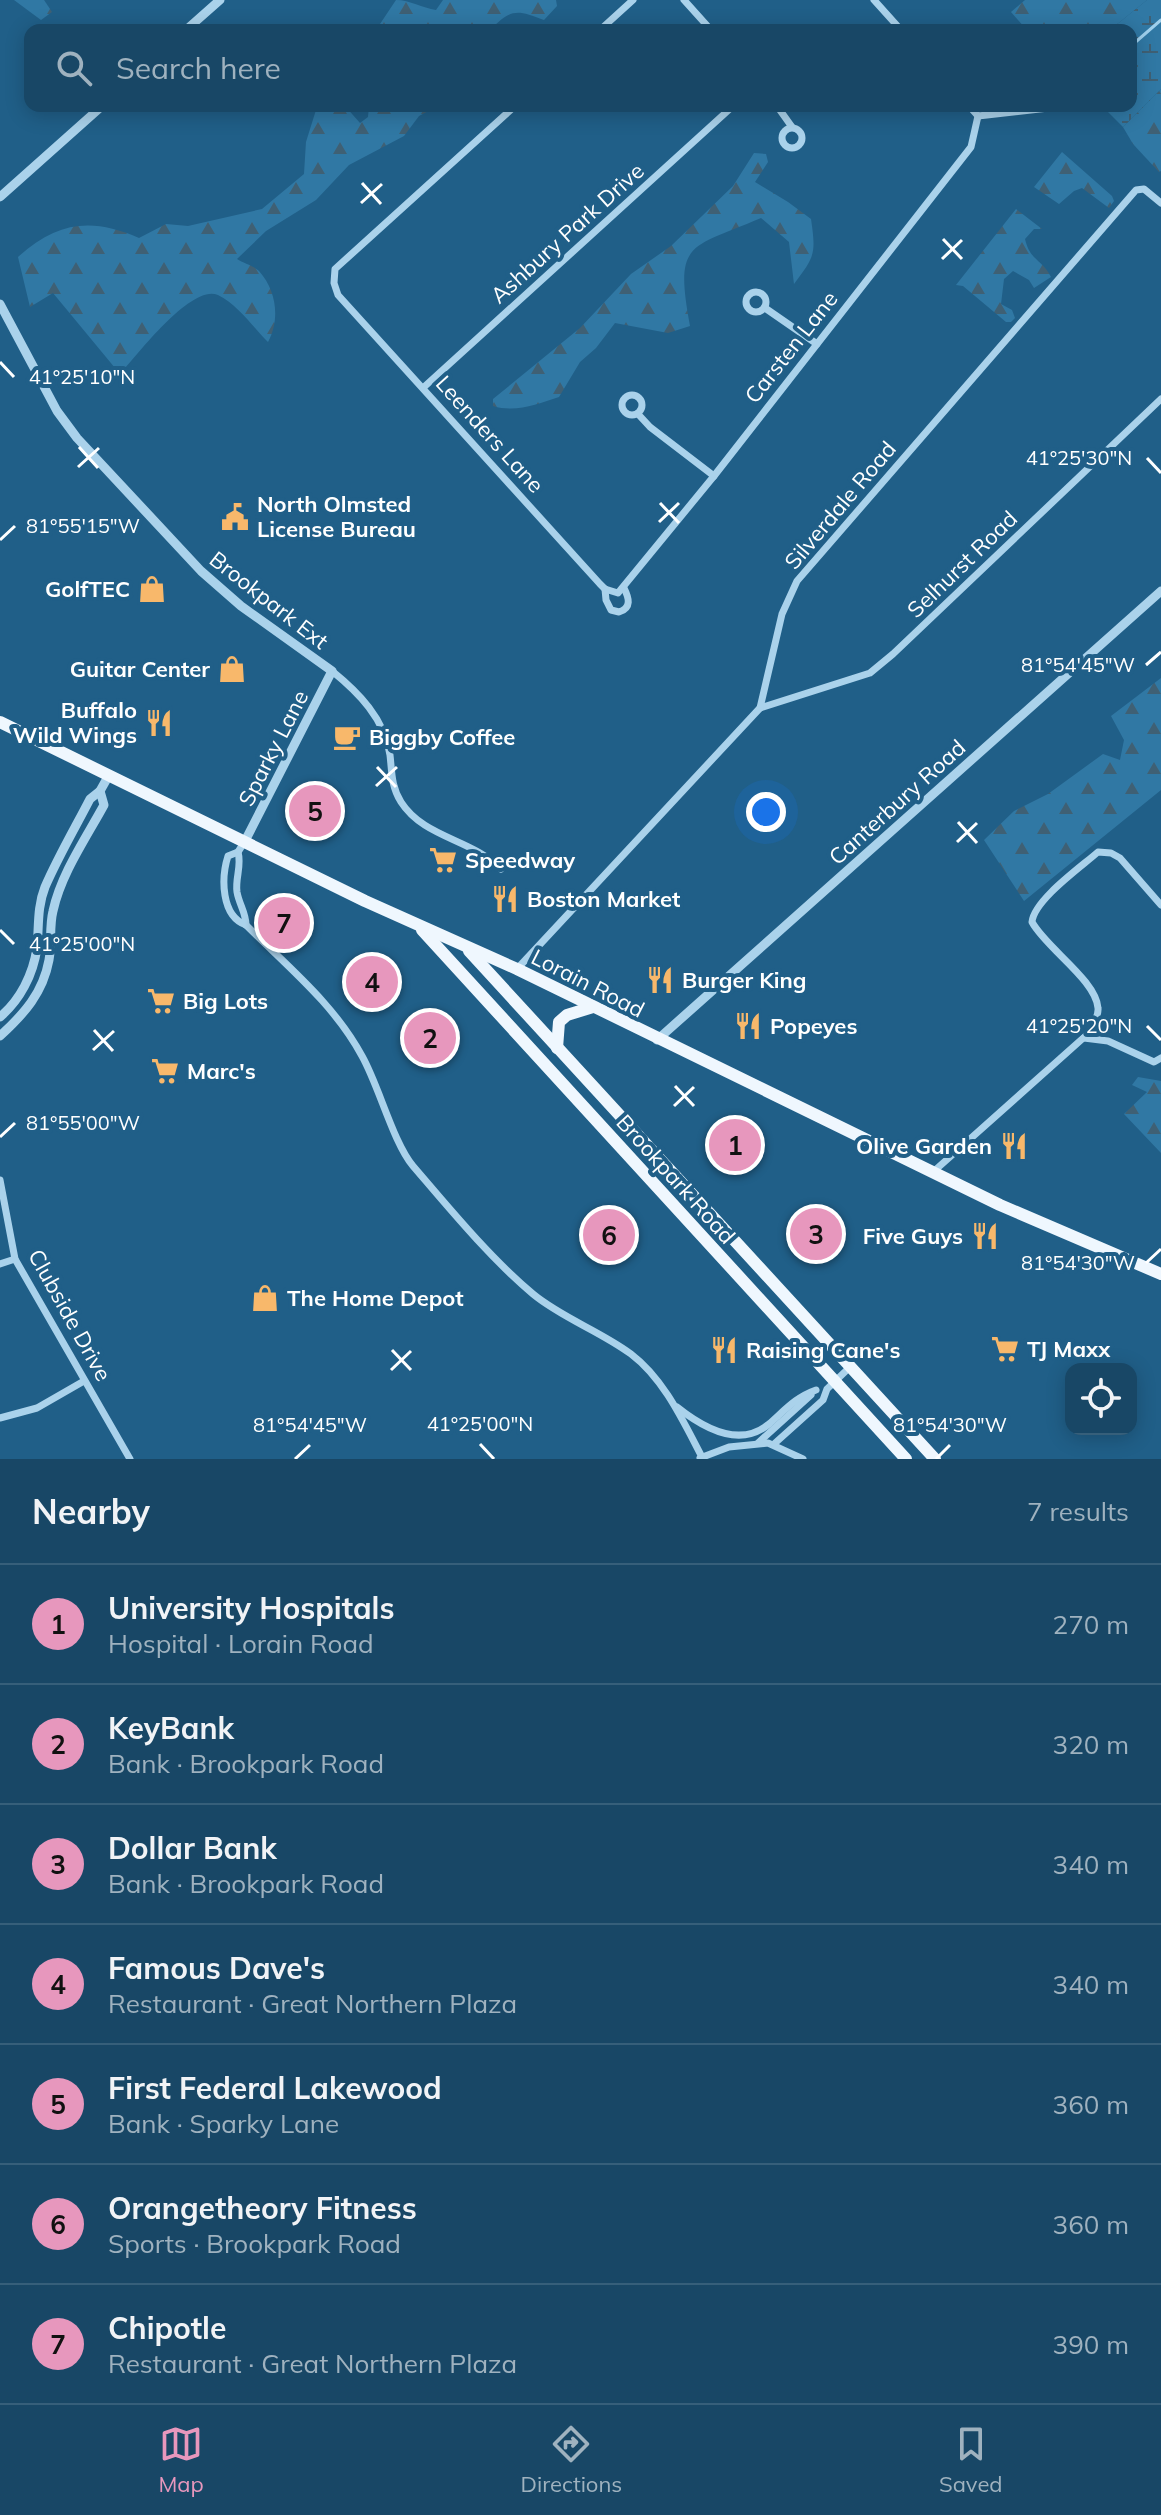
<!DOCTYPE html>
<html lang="en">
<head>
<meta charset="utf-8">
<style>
	:root { --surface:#184766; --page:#25516f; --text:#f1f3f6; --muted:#9fb2bf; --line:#365f7a; --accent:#e797bd }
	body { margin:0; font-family:Mulish,sans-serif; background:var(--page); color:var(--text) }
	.controls { position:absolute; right:24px; bottom:24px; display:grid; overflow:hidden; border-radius:16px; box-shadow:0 4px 20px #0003 }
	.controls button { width:72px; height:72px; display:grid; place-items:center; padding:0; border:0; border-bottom:2px solid var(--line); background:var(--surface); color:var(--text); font:40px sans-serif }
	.you { position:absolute; left:766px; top:812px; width:28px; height:28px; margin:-20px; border:6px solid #fff; border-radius:50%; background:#1a73e8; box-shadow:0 0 0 12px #1a73e833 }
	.badge { display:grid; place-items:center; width:52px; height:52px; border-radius:50%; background:var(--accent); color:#111; font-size:26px; font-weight:700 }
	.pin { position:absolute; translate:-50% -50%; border:4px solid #fff; box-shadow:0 2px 8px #0006 }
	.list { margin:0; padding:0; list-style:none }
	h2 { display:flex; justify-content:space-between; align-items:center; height:104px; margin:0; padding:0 32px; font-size:34px }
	h2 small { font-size:26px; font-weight:400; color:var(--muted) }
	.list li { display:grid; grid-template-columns:52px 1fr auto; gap:24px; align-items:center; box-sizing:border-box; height:120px; padding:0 32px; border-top:2px solid var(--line) }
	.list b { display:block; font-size:30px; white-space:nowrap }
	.list p { margin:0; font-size:26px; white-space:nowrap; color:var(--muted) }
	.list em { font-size:26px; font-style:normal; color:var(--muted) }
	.icon { flex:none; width:44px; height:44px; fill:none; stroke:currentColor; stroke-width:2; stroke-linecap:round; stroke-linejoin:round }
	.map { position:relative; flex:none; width:1161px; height:1459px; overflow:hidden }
	.search { position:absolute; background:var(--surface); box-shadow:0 4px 20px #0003; left:24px; right:24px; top:24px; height:88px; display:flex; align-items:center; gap:20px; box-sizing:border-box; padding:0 28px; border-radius:16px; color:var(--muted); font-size:30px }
	.sheet { height:944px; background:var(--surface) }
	nav { display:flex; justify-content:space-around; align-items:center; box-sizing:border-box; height:112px; border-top:2px solid var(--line); background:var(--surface); font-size:22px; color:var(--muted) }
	nav a { display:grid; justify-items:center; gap:4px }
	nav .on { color:var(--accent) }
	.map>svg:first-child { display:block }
	.forest { fill:url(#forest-firs) }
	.wetland { fill:url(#wetland-marsh) }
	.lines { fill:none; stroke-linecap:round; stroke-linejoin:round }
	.stream { stroke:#9ecfec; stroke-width:3 }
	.minor { stroke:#aad2eb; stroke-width:7 }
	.tertiary { stroke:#aad2eb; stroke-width:9 }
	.primary { stroke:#eff7fe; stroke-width:12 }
	.ticks { fill:none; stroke:#fff; stroke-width:3 }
	.labels { text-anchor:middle; stroke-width:8; stroke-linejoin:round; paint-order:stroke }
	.street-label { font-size:22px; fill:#fff; stroke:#205f88 }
	.poi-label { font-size:22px; font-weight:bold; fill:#fff; stroke:#205f88; text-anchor:start }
	.ticks-label { font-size:20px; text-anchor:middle; fill:#fff; stroke:#205f88; stroke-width:8; stroke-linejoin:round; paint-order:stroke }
</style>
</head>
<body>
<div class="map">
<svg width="1161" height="1459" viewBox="0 0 1161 1459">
	<defs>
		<pattern id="forest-firs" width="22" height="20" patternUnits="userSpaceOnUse" patternTransform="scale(2)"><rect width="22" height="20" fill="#3078a4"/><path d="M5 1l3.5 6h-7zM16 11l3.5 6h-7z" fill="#3f6074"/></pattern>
		<pattern id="wetland-marsh" width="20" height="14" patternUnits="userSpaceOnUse" patternTransform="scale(2)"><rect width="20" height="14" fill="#3078a4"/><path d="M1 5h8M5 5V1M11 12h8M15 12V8" fill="none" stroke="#3f6074"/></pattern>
	</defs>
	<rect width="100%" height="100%" fill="#205f88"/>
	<!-- forest -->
	<g class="forest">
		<path d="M14,0H44L52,12L41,20Z"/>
		<path d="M396,0C410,0 422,8 436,10L443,0H556L557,6L544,20C516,9 511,9 490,30H376Z"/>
		<path d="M1025,0H1147L1110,30H1027L1011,12Z"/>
		<path d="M1161,89V171L1159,172L1133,144L1123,127Z"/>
		<path d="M315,106H345L360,123L368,117L369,106H438L419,116L404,136L349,165L316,200L266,231L237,259C243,263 254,266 259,271C277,291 280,320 268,342C253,327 238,305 218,295C192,283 137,355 120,374L53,293L30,307L18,257C57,222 91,217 139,238L166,224L188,226L262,209L304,174L306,142L316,110Z"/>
		<path d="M1062,152L1112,196L1114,201L1109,208L1082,188L1074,191L1059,204L1034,187Z"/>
		<path d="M754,153L766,154L768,162L755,182L788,202L811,219C816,254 815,256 794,284L789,242L761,218C689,249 674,240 690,326L668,333L615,323L596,348L580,362L559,397C537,404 516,413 493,406V399L580,328L631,274L671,246L733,186Z"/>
		<path d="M1016,209L1042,229H1034L1025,239C1030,261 1042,259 1051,277L1034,288L1029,280L1013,271L1004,279L1001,304L1012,310L1015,318L1011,322H1006L963,286L956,285Z"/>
		<path d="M1161,678V790L1024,901L984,840L1014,811L1048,794L1103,754L1120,760L1124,740L1111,716Z"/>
		<path d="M1138,1077L1161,1081V1153L1124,1114L1147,1092L1132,1085Z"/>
	</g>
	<!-- wetland -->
	<path class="wetland" d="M1147,0H1161V89L1123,127L1102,106H1131V30H1110Z"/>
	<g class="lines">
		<!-- stream -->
		<path class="stream" d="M1131,46L1161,20"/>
		<!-- minor -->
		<g class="minor">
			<path d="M684,0L711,30"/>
			<path d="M874,0L901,30"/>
			<path d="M600,30L633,0"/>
			<path d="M515,106L335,269L334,283L338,295L600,584L605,589L618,593L714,476L971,147L978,116"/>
			<path d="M777,106L792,127"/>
			<path d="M969,106L978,116"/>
			<path d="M978,116L1066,106"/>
			<circle cx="792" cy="138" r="10"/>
			<circle cx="756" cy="302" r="10"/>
			<path d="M765,308L817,344"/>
			<path d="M424,387L733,106"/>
			<circle cx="632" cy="405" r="10"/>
			<path d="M638,414L650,427L714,476"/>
			<path d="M605,589L606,600L611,610L619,612C632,608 629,598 624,588"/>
			<path d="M332,671C358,692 385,719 390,755C392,772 391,786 401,802C424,838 472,839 501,869"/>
			<path d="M760,708L870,673L893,654L1161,399"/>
			<path d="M245,841L238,852L228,856C221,878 221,916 246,925C288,967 334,1004 362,1056C379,1086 393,1142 413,1166C449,1208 490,1258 533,1294C562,1318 600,1331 631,1354C664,1379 683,1421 702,1457"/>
			<path d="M238,852C242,866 235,878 237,892C239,904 246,913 246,925"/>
			<path d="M517,969L760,708L782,614L797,581L1136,190L1144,189L1161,203"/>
			<path d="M1084,1038L1108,1041L1154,1062L1161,1058"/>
			<path d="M933,1172L1090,1032C1093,1025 1099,1016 1098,1008C1096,980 1046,948 1032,922C1034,900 1081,867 1098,852L1111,853L1120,858L1161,905"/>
			<path d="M0,1180L15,1259L130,1459"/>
			<path d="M0,1264L15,1259"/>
			<path d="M677,1407C702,1427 739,1449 769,1424C785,1410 796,1397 816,1390"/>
			<path d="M0,1418L37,1408L84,1381"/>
			<path d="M758,1443L811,1395"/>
			<path d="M774,1444L823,1400L827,1389L850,1367"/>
			<path d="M700,1458L729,1447L768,1443L803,1459"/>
		</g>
		<!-- tertiary -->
		<g class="tertiary">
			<path d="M186,30L220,0"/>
			<path d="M0,197L102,106"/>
			<path d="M0,304L57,411L77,438L201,571L241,606L332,671L245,841"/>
			<path d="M0,1017C20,1000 33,975 37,948C39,927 37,907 45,887C58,857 75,828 90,799L100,791L109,775"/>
			<path d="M0,1036C24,1014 43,993 49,960C52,944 49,927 53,911C61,874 86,838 104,805L100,791"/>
			<path d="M657,1040L1161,591"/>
		</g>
		<!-- primary -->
		<g class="primary">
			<path d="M0,722L365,901L517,969L1000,1205L1161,1274"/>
			<path d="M422,930L906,1459"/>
			<path d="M469,951L935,1459"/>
			<path d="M557,1048L559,1022L567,1015L593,1007"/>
		</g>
	</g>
	<!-- ticks -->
	<path class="ticks" d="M362,183L381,204M361,203L382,184M943,239L962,259M942,259L962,240M0,362L14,377M79,447L98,468M1147,458L1161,473M78,467L99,448M660,503L679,523M659,522L679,503M0,540L15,526M1146,665L1161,652M377,767L396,787M376,786L397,767M958,822L977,843M957,842L977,823M0,930L14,944M1147,1026L1161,1040M94,1030L113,1051M93,1050L114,1031M675,1086L694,1106M674,1106L694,1087M0,1137L15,1123M1146,1263L1161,1249M392,1350L411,1370M391,1370L411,1351M480,1444L494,1459M295,1459L310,1445M936,1459L950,1445"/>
	<!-- icons -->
	<defs>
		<g id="civic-bare" transform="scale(2.16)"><path d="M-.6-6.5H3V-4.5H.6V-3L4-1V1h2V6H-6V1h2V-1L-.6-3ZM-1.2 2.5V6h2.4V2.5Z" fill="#f8b86b" stroke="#205f88" stroke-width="2.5" paint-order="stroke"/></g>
		<g id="shop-bare" transform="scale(2.16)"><path d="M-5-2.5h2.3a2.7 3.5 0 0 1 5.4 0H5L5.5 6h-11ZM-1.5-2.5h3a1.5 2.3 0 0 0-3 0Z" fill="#f8b86b" stroke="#205f88" stroke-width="2.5" paint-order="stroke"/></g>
		<g id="restaurant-bare" transform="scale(2.16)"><path d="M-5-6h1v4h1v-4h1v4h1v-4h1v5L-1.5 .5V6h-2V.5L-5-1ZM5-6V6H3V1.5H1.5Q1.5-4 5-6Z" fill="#f8b86b" stroke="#205f88" stroke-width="2.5" paint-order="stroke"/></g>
		<g id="cafe-bare" transform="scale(2.16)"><path d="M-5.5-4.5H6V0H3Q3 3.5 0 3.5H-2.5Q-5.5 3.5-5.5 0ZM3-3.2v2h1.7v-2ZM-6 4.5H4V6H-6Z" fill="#f8b86b" stroke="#205f88" stroke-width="2.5" paint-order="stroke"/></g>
		<g id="supermarket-bare" transform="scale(2.16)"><path d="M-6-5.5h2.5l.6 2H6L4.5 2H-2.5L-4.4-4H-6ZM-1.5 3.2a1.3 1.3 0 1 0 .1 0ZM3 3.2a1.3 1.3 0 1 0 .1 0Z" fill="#f8b86b" stroke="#205f88" stroke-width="2.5" paint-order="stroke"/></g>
	</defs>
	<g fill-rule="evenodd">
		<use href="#civic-bare" x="235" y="517"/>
		<use href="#shop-bare" x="152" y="589"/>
		<use href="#shop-bare" x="232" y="669"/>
		<use href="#restaurant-bare" x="159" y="723"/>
		<use href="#cafe-bare" x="347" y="737"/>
		<use href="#supermarket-bare" x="443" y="860"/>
		<use href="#restaurant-bare" x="505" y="899"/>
		<use href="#restaurant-bare" x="660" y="980"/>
		<use href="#supermarket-bare" x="161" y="1001"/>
		<use href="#restaurant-bare" x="748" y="1026"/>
		<use href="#supermarket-bare" x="165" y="1071"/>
		<use href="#restaurant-bare" x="1014" y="1146"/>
		<use href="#restaurant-bare" x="985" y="1236"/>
		<use href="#shop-bare" x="265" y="1298"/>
		<use href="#supermarket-bare" x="1005" y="1349"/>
		<use href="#restaurant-bare" x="724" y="1350"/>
	</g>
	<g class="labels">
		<!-- street labels -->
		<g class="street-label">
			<text transform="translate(567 233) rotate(-42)" y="8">Ashbury Park Drive</text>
			<text transform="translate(791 347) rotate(-52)" y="8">Carsten Lane</text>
			<text transform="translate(490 434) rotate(48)" y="8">Leenders Lane</text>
			<text transform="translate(840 505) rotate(-50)" y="8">Silverdale Road</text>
			<text transform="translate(962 564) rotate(-44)" y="8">Selhurst Road</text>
			<text transform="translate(269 600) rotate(38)" y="8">Brookpark Ext</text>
			<text transform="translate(273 748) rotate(-63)" y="8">Sparky Lane</text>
			<text transform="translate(897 802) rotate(-42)" y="8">Canterbury Road</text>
			<text transform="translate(588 983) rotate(27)" y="8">Lorain Road</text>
			<text transform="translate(676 1179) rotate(48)" y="8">Brookpark Road</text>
			<text transform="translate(70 1315) rotate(61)" y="8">Clubside Drive</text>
		</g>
		<!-- poi labels -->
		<g class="poi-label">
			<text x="257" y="512">North Olmsted<tspan x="257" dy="25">License Bureau</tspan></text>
			<text x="130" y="597" text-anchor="end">GolfTEC</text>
			<text x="210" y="677" text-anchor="end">Guitar Center</text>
			<text x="137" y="718" text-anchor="end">Buffalo<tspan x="137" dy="25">Wild Wings</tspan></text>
			<text x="369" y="745">Biggby Coffee</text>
			<text x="465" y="868">Speedway</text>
			<text x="527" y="907">Boston Market</text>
			<text x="682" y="988">Burger King</text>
			<text x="183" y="1009">Big Lots</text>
			<text x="770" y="1034">Popeyes</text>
			<text x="187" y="1079">Marc's</text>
			<text x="992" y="1154" text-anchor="end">Olive Garden</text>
			<text x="963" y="1244" text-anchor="end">Five Guys</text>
			<text x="287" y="1306">The Home Depot</text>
			<text x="1027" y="1357">TJ Maxx</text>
			<text x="746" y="1358">Raising Cane's</text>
		</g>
	</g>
	<g class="ticks-label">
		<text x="82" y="384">41°25'10"N</text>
		<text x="1079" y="465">41°25'30"N</text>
		<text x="83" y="533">81°55'15"W</text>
		<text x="1078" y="672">81°54'45"W</text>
		<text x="82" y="951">41°25'00"N</text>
		<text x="1079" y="1033">41°25'20"N</text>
		<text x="83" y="1130">81°55'00"W</text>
		<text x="1078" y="1270">81°54'30"W</text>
		<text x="480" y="1431">41°25'00"N</text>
		<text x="310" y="1432">81°54'45"W</text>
		<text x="950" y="1432">81°54'30"W</text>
	</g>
</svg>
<div class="controls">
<button><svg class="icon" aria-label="locate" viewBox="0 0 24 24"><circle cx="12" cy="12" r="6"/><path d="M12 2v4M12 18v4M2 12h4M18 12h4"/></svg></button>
</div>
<div class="you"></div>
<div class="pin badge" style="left:735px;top:1145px">1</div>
<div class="pin badge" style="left:430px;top:1038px">2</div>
<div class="pin badge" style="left:816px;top:1234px">3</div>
<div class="pin badge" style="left:372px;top:982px">4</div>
<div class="pin badge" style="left:315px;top:811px">5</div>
<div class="pin badge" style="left:609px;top:1235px">6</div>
<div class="pin badge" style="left:284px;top:923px">7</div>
<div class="search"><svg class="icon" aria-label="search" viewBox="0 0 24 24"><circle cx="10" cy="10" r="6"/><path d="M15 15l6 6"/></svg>Search here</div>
</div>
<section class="sheet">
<h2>Nearby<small>7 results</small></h2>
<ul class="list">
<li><span class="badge">1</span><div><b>University Hospitals</b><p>Hospital · Lorain Road</p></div><em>270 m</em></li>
<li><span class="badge">2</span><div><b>KeyBank</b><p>Bank · Brookpark Road</p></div><em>320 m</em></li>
<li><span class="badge">3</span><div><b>Dollar Bank</b><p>Bank · Brookpark Road</p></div><em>340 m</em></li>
<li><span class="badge">4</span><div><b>Famous Dave's</b><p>Restaurant · Great Northern Plaza</p></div><em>340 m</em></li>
<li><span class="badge">5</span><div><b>First Federal Lakewood</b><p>Bank · Sparky Lane</p></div><em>360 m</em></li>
<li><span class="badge">6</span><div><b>Orangetheory Fitness</b><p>Sports · Brookpark Road</p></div><em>360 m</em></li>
<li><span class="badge">7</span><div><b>Chipotle</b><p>Restaurant · Great Northern Plaza</p></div><em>390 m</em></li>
</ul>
</section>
<nav>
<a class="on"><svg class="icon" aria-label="map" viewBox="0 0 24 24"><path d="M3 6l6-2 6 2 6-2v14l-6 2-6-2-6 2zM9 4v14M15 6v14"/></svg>Map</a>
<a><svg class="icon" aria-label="directions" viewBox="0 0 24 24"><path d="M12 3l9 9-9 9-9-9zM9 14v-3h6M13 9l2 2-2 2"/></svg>Directions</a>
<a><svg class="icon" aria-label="saved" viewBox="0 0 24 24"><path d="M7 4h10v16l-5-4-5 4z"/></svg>Saved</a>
</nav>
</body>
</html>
